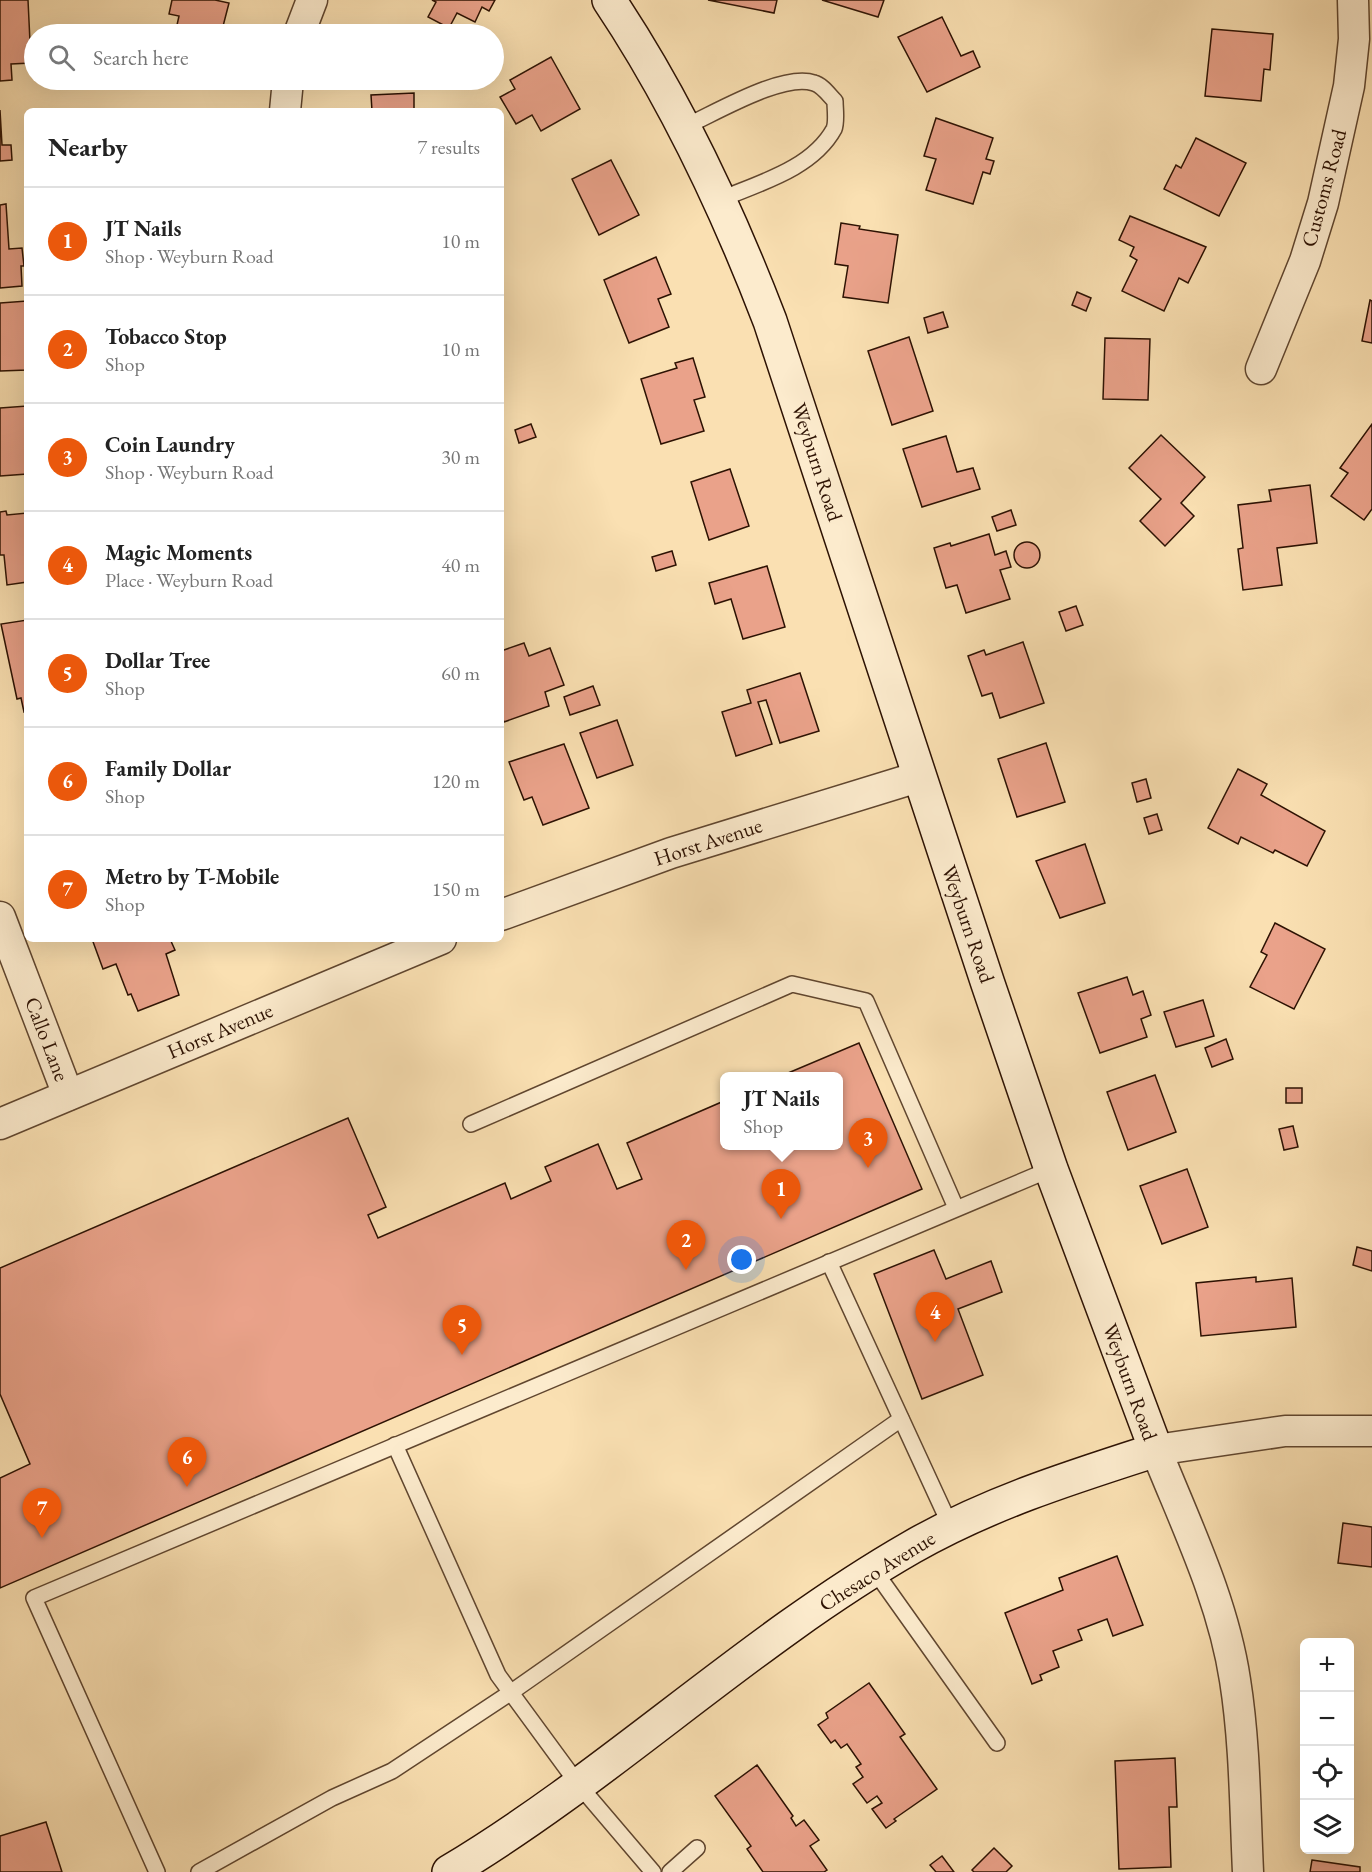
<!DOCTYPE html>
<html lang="en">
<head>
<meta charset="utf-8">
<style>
	:root { --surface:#fff; --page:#f6f6f6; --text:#222; --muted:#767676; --line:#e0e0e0; --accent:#ea580c }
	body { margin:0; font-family:"EB Garamond",serif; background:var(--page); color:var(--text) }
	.controls { position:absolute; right:18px; bottom:18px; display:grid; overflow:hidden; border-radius:9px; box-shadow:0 6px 24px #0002 }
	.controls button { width:54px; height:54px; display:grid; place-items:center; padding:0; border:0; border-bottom:2px solid var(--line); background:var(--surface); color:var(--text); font:30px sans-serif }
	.you { position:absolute; left:742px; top:1260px; width:21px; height:21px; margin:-15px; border:4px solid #fff; border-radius:50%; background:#1a73e8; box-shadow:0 0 0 9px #1a73e833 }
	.badge { display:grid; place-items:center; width:39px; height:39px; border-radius:50%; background:var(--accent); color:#fff; font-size:20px; font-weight:700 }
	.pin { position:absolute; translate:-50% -50px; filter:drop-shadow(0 2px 3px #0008) }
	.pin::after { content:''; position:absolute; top:32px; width:21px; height:18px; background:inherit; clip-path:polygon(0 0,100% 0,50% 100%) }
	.popup { position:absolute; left:720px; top:1072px; width:123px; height:78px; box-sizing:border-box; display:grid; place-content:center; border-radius:9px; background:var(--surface); filter:drop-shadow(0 2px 4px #0005); font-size:20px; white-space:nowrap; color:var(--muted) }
	.popup b { font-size:22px; color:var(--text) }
	.popup::after { content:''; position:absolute; left:50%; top:100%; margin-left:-12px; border:12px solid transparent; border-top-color:var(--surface) }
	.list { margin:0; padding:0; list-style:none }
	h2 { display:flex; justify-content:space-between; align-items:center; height:78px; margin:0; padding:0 24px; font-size:26px }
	h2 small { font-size:20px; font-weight:400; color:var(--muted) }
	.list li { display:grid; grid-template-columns:39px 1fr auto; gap:18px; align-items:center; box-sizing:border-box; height:108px; padding:0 24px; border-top:2px solid var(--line) }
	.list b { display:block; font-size:22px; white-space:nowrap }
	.list p { margin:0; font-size:20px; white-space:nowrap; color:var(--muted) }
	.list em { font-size:20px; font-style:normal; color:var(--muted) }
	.icon { flex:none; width:33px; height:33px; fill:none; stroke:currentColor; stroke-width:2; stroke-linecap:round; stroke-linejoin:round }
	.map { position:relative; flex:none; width:1372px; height:1872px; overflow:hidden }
	.search { position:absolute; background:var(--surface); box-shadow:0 6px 24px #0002; left:24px; top:24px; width:480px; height:66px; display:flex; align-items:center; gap:15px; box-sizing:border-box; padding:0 21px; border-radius:33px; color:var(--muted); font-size:22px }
	.panel { position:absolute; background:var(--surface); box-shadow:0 6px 24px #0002; left:24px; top:108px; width:480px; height:834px; border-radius:9px }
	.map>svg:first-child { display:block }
	.building { fill:#eaa28a; stroke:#2d1203; stroke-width:1.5 }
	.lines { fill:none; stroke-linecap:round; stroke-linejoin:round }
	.lane-casing { stroke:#60462f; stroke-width:18 }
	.street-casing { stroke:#60462f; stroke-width:33 }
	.secondary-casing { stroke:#2d1203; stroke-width:36 }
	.lane { stroke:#fcebcd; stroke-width:15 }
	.street { stroke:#fcebcd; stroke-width:30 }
	.secondary { stroke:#fcebcd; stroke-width:33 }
	.labels { text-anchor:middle; stroke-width:6; stroke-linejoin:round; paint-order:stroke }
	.street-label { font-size:21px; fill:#2d1203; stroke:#fcebcd }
</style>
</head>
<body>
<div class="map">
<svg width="1372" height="1872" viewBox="0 0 1372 1872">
	<rect width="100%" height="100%" fill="#fae0b2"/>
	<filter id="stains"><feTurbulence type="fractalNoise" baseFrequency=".00333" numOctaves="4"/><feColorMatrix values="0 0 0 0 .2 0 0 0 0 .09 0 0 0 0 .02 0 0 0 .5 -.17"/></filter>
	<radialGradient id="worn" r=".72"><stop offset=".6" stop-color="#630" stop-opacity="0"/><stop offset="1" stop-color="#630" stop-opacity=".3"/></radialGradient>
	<!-- building -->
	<g class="building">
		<path d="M0,0H28L31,63L11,64L12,80L0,81Z"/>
		<path d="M172,0H215L229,3L221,34H175L179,16L169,14Z"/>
		<path d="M432,0H495L489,11L482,7L475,22L457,13L449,28L428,17L436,2Z"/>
		<path d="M708,0H777L774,13Z"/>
		<path d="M822,0H884L878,17Z"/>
		<path d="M942,17L961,56L973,51L980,67L927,92L898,37Z"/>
		<path d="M1212,29L1273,34L1270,70L1264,69L1261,101L1205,96Z"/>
		<path d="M551,57L580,109L541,131L532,115L516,124L500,97L515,89L510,80Z"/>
		<path d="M414,93V111H372L371,95Z"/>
		<path d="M0,110L2,145H11L12,160L0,161Z"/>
		<path d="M936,118L993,138L986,159L994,161L990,174L983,172L973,204L926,190L936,159L924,156Z"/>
		<path d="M1196,138L1246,163L1219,216L1164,189L1176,165L1181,168Z"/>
		<path d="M611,160L639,215L599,235L572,179Z"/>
		<path d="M6,204L9,249L22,248L24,266H21L22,286L0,288V205Z"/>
		<path d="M1130,216L1206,247L1188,283L1179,278L1164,311L1122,291L1137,260L1130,256L1134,247L1119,240Z"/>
		<path d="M841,223L860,226L859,229L898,235L888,303L843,297L848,266L835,264Z"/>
		<path d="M656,257L671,294L658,299L669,327L629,343L604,280Z"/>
		<path d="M1077,292L1091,298L1086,311L1072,305Z"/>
		<path d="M1370,300L1372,301V343L1362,341Z"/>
		<path d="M27,301V370L0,371V303Z"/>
		<path d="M943,312L948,327L928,333L924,318Z"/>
		<path d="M909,337L933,411L892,425L868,351Z"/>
		<path d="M1105,338L1150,339L1148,400L1103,399Z"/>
		<path d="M693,358L705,397L694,400L704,431L661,444L641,379L677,368L675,363Z"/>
		<path d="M27,406V474L0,476V408Z"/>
		<path d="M531,424L536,437L519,443L515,430Z"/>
		<path d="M1372,424V509L1364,520L1331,496L1348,473L1340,468Z"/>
		<path d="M1161,435L1205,477L1181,503L1194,516L1165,546L1140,521L1161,499L1129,468Z"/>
		<path d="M946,436L957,472L973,468L980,489L922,507L903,449Z"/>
		<path d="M730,469L749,526L709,540L691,482Z"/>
		<path d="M1310,485L1317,543L1277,548L1282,585L1243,590L1238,549L1243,548L1238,505L1271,501L1269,490Z"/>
		<path d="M1011,510L1016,525L997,531L992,517Z"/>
		<path d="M6,511L7,515L27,513V582L7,585L4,555H0V512Z"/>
		<path d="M989,534L995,555L1006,551L1011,567L1000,570L1010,599L966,613L957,585L946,588L934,548L950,543L951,546Z"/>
		<circle cx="1027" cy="555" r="13"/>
		<path d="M672,551L676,565L656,571L652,557Z"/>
		<path d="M767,566L785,627L743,639L731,599L715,604L709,583Z"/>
		<path d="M1076,606L1083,625L1066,631L1059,612Z"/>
		<path d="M27,620V711L24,712L21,698L17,699L1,624Z"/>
		<path d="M1023,642L1044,703L1000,718L992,693L982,696L968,656L984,650L986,655Z"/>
		<path d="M524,643L529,656L550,648L564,685L545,692L549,706L504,722L501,713V651Z"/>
		<path d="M800,673L819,731L780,743L766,700L758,702L772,744L736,756L722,712L751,703L747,690Z"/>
		<path d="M593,686L600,705L570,715L564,697Z"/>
		<path d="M617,720L633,765L597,778L580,733Z"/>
		<path d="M1046,743L1065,802L1017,817L998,759Z"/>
		<path d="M564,744L589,808L543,825L532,797L524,800L509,762Z"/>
		<path d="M1238,769L1267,784L1261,795L1325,831L1307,866L1275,850L1273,853L1241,837L1238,844L1208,828Z"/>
		<path d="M1146,779L1151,798L1137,802L1132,783Z"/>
		<path d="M1157,814L1162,830L1149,834L1144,818Z"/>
		<path d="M1085,844L1105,903L1060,918L1036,861Z"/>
		<path d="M1275,923L1325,949L1294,1009L1250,987L1267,955L1261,952Z"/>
		<path d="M92,939H170L175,950L166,954L179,995L138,1011L131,994L128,995L116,964L103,969Z"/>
		<path d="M1127,977L1133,995L1143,991L1151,1015L1141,1019L1147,1037L1100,1053L1078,993Z"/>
		<path d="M1203,1000L1214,1036L1176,1047L1164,1012Z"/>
		<path d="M1226,1039L1233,1059L1212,1067L1205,1048Z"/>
		<path d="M859,1043L922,1189L0,1588V1478L30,1464L0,1394V1268L348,1118L386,1207L368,1215L378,1238L505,1183L511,1199L551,1181L545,1167L598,1144L617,1189L642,1179L627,1143L724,1101V1146H838V1076H781Z"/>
		<path d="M1155,1075L1176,1132L1128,1150L1107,1092Z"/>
		<rect x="1286" y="1088" width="16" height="15"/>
		<path d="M1293,1126L1298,1147L1284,1150L1279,1129Z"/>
		<path d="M1187,1169L1208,1227L1162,1244L1140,1186Z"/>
		<path d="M1357,1247L1372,1251V1271L1353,1265Z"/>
		<path d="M934,1250L946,1279L991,1261L1002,1292L958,1309L983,1375L922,1399L874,1274Z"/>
		<path d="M1256,1277V1282L1292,1278L1296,1327L1201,1336L1196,1283Z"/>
		<path d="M1343,1523L1372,1527V1567L1338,1563Z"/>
		<path d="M1117,1556L1143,1625L1113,1636L1107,1619L1078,1630L1082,1640L1053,1651L1059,1667L1040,1675L1042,1680L1032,1684L1005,1613L1063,1590L1059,1578Z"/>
		<path d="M869,1683L905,1734L900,1737L937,1789L894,1819L896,1821L886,1828L872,1809L882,1803L877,1796L867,1803L853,1784L863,1777L856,1767L861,1764L847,1744L841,1748L835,1740L831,1743L818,1725L828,1718L826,1713Z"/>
		<path d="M1175,1758L1177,1807H1169L1171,1867L1119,1869L1115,1761Z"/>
		<path d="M757,1765L793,1816L791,1818L796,1826L804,1820L819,1840L810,1846L827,1870L824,1872H763L747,1849L751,1846L715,1796Z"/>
		<path d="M46,1822L62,1872H0V1836Z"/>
		<path d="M994,1848L1012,1866L1006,1872H974L972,1870Z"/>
		<path d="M942,1856L954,1872H936L930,1865Z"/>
		<path d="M1312,1860L1360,1867V1872H1310Z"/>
	</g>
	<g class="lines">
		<!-- lane casing -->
		<g class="lane-casing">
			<g id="lane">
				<path d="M684,127C714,114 783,72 814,83C822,85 829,95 835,101C835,109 837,122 834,129C812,169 759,183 719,200"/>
				<path d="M471,1124L792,984L866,1001L956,1208"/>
				<path d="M829,1262L951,1527"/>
				<path d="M395,1445L498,1675L578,1784L653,1872"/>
				<path d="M874,1570L997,1743"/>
				<path d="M157,1872L34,1598L1051,1169"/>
				<path d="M199,1872L332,1798L392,1771L510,1693L901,1419"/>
				<path d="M670,1872L697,1848"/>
			</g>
		</g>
		<!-- street casing -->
		<g class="street-casing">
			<g id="street">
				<path d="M299,34L312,0"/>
				<path d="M285,111L288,80"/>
				<path d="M1261,369L1305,261L1323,203L1349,86L1354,39L1353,0"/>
				<path d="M501,915L671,853L918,777"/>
				<path d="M0,917L68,1095"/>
				<path d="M0,1124L441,939"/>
				<path d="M1248,1872C1245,1808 1245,1743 1235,1680C1223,1600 1186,1525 1156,1450L1285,1431H1372"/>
			</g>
		</g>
		<!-- secondary casing -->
		<g class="secondary-casing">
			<path id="secondary" d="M449,1872C611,1775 748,1641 912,1547C989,1503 1072,1477 1156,1450L1051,1169L988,984L770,321C727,209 676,100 609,0"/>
		</g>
		<!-- lane -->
		<use href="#lane" class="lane"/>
		<!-- street -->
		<use href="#street" class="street"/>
		<!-- secondary -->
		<use href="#secondary" class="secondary"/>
	</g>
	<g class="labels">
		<!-- street labels -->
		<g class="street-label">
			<text transform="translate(1324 188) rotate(-75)" y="7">Customs Road</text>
			<text transform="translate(817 462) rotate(72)" y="7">Weyburn Road</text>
			<text transform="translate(708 842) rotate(-18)" y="7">Horst Avenue</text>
			<text transform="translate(968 924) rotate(71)" y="7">Weyburn Road</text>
			<text transform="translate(220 1031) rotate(-23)" y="7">Horst Avenue</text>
			<text transform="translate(47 1039) rotate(69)" y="7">Callo Lane</text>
			<text transform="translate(1130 1382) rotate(70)" y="7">Weyburn Road</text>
			<text transform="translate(877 1571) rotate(-32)" y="7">Chesaco Avenue</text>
		</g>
	</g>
	<rect width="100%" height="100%" filter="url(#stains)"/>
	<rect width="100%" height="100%" fill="url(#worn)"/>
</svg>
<div class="controls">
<button>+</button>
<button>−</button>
<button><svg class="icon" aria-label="locate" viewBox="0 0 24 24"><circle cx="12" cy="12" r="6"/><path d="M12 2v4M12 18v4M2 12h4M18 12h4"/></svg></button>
<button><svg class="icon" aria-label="layers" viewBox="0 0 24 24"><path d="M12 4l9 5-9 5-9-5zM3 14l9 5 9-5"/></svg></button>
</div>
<div class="you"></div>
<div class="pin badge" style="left:781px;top:1219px">1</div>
<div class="popup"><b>JT Nails</b>Shop</div>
<div class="pin badge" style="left:686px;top:1270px">2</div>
<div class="pin badge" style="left:868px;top:1168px">3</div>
<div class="pin badge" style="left:935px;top:1342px">4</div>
<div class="pin badge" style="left:462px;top:1355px">5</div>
<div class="pin badge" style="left:187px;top:1487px">6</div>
<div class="pin badge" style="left:42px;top:1538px">7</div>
<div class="search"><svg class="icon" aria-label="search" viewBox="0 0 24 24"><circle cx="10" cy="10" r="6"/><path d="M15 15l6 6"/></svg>Search here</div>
<section class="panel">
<h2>Nearby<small>7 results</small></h2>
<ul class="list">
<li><span class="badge">1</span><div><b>JT Nails</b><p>Shop · Weyburn Road</p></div><em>10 m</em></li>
<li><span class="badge">2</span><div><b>Tobacco Stop</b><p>Shop</p></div><em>10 m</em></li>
<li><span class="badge">3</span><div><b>Coin Laundry</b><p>Shop · Weyburn Road</p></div><em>30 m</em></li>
<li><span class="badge">4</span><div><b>Magic Moments</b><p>Place · Weyburn Road</p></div><em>40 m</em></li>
<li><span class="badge">5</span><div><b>Dollar Tree</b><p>Shop</p></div><em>60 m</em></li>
<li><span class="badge">6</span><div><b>Family Dollar</b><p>Shop</p></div><em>120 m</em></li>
<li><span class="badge">7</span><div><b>Metro by T-Mobile</b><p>Shop</p></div><em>150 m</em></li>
</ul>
</section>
</div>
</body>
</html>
